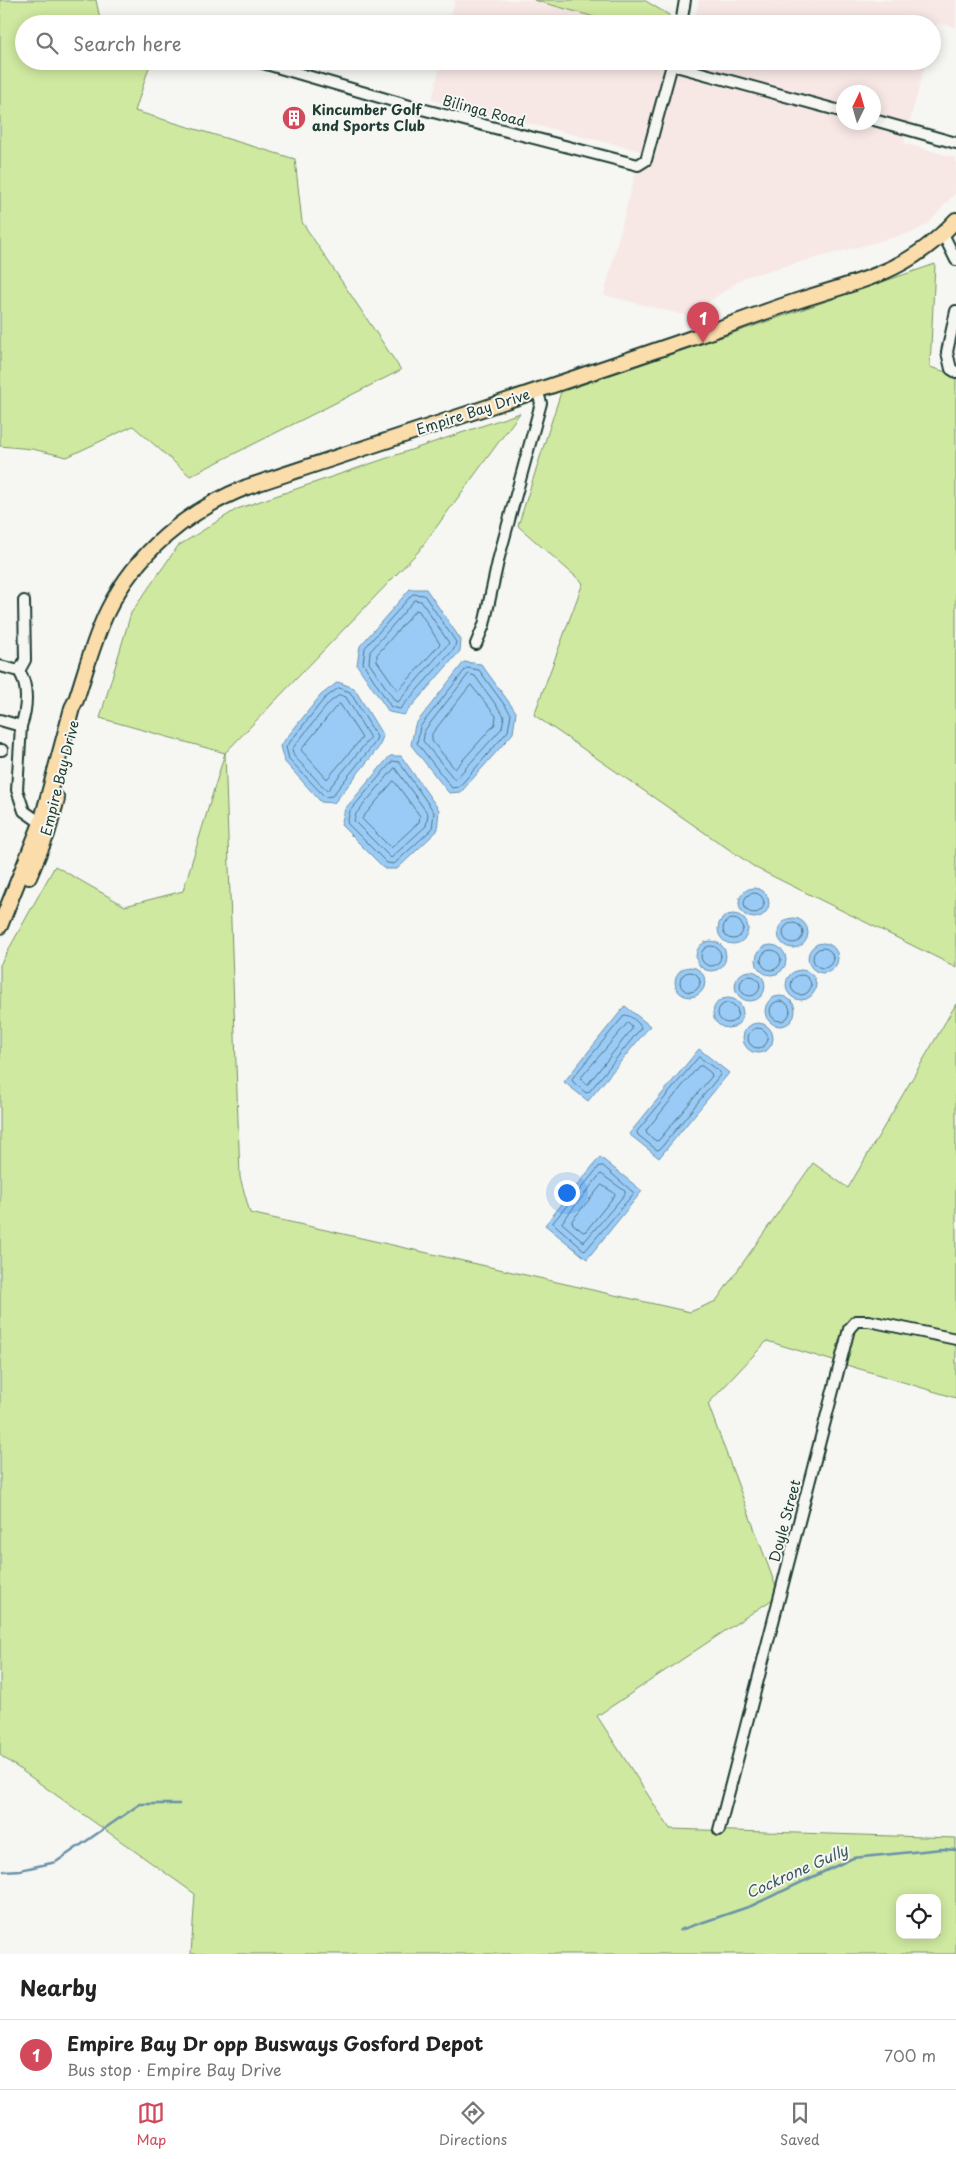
<!DOCTYPE html>
<html lang="en">
<head>
<meta charset="utf-8">
<style>
	:root { --surface:#fff; --page:#f2f2f2; --text:#222; --muted:#767676; --line:#e0e0e0; --accent:#d1495b }
	body { margin:0; font-family:"Playpen Sans",sans-serif; background:var(--page); color:var(--text) }
	.controls { position:absolute; right:15px; bottom:15px; display:grid; overflow:hidden; border-radius:10px; box-shadow:0 2px 12px #0003 }
	.controls button { width:45px; height:45px; display:grid; place-items:center; padding:0; border:0; border-bottom:1px solid var(--line); background:var(--surface); color:var(--text); font:25px sans-serif }
	.compass { position:absolute; left:836px; top:85px; width:45px; height:45px; border-radius:50%; background:var(--surface); box-shadow:0 2px 12px #0003; rotate:5deg }
	.you { position:absolute; left:566px; top:1192px; width:18px; height:18px; margin:-12px; border:4px solid #fff; border-radius:50%; background:#1a73e8; box-shadow:0 0 0 8px #1a73e833 }
	.badge { display:grid; place-items:center; width:32px; height:32px; border-radius:50%; background:var(--accent); color:#fff; font-size:16px; font-weight:700 }
	.pin { position:absolute; translate:-50% -41px; filter:drop-shadow(0 1px 2px #0008) }
	.pin::after { content:''; position:absolute; top:26px; width:18px; height:15px; background:inherit; clip-path:polygon(0 0,100% 0,50% 100%) }
	.list { margin:0; padding:0; list-style:none }
	h2 { display:flex; justify-content:space-between; align-items:center; height:65px; margin:0; padding:0 20px; font-size:21px }
	h2 small { font-size:16px; font-weight:400; color:var(--muted) }
	.list li { display:grid; grid-template-columns:32px 1fr auto; gap:15px; align-items:center; box-sizing:border-box; height:70px; padding:0 20px; border-top:1px solid var(--line) }
	.list b { display:block; font-size:19px; white-space:nowrap }
	.list p { margin:0; font-size:16px; white-space:nowrap; color:var(--muted) }
	.list em { font-size:16px; font-style:normal; color:var(--muted) }
	.icon { flex:none; width:28px; height:28px; fill:none; stroke:currentColor; stroke-width:2; stroke-linecap:round; stroke-linejoin:round }
	.map { position:relative; flex:none; width:956px; height:1954px; overflow:hidden }
	.search { position:absolute; background:var(--surface); box-shadow:0 2px 12px #0003; left:15px; right:15px; top:15px; height:55px; display:flex; align-items:center; gap:12px; box-sizing:border-box; padding:0 18px; border-radius:28px; color:var(--muted); font-size:19px }
	.sheet { height:135px; background:var(--surface) }
	nav { display:flex; justify-content:space-around; align-items:center; box-sizing:border-box; height:70px; border-top:1px solid var(--line); background:var(--surface); font-size:14px; color:var(--muted) }
	nav a { display:grid; justify-items:center; gap:2px }
	nav .on { color:var(--accent) }
	.map>svg:first-child { display:block }
	.built { fill:#f7e8e5; fill-rule:evenodd }
	.green { fill:#cfe9a0; stroke:#77936a; fill-rule:evenodd }
	.water { fill:#9acbf7; stroke:#6992a9 }
	.lines { fill:none; stroke-linecap:round; stroke-linejoin:round }
	.shore { stroke:#507682; stroke-width:1 }
	.stream { stroke:#6992a9; stroke-width:2.5 }
	.minor-casing { stroke:#1f3d34; stroke-width:14 }
	.major-casing { stroke:#1f3d34; stroke-width:18 }
	.minor { stroke:#f6f6f2; stroke-width:10 }
	.major { stroke:#faddab; stroke-width:14 }
	.labels { text-anchor:middle; stroke-width:4; stroke-linejoin:round; paint-order:stroke }
	.poi-label { font-size:14px; font-weight:bold; fill:#1f3d34; stroke:#f6f6f2; text-anchor:start }
	.street-label { font-size:14px; fill:#1f3d34; stroke:#f6f6f2 }
	.water-label { font-size:15px; font-style:italic; fill:#38595b; stroke:#f6f6f2 }
</style>
</head>
<body>
<div class="map">
<svg width="956" height="1954" viewBox="0 0 956 1954">
	<rect width="100%" height="100%" fill="#f6f6f2"/>
	<filter id="ink" filterUnits="userSpaceOnUse"><feTurbulence type="fractalNoise" baseFrequency=".02" numOctaves="2"/><feDisplacementMap in="SourceGraphic" scale="10" xChannelSelector="R" yChannelSelector="G"/><feConvolveMatrix kernelMatrix="1 2 1 2 8 2 1 2 1" color-interpolation-filters="sRGB"/></filter>
	<g filter="url(#ink)">
		<!-- built -->
		<g class="built">
			<path d="M455,0H535L620,24H449Z"/>
			<path d="M699,0H956V27L937,23L932,40V24H694Z"/>
			<path d="M441,61H926L904,143L956,158V192L928,224L914,232L745,277L688,316L604,295L641,151L432,100ZM844,92H874V122H844Z"/>
		</g>
		<!-- green -->
		<g class="green">
			<path d="M0,0H96L101,24H24V61H151L135,111L295,159L302,222L401,370L190,476L133,426L67,457L32,449L0,446Z"/>
			<path d="M534,0H644L669,15L667,24H619Z"/>
			<path d="M935,264L930,367L956,375V967L756,868L534,715L583,583L518,526L561,392Z"/>
			<path d="M520,413L418,552L225,753L240,1177L250,1213L690,1312L716,1301L813,1163L848,1188L956,1004V1398L767,1341L708,1404L779,1595L597,1716L670,1829L956,1838V1954H191L195,1894L0,1755V965L55,866L125,906L183,891L225,753L100,718L131,613L178,546L237,509ZM900,1898H937V1935H900Z"/>
		</g>
		<!-- water -->
		<g class="water">
			<path d="M410,589H426L461,640L460,651L404,715L389,712L357,665L360,646Z"/>
			<path d="M464,662L481,664L516,712L513,733L461,792L449,793L411,745L415,725Z"/>
			<path d="M338,682L354,688L383,736L379,747L334,803L321,802L284,761L280,746L321,695Z"/>
			<path d="M390,756H401L439,810L437,831L397,869H385L341,825L345,809Z"/>
			<circle cx="754" cy="903" r="15"/>
			<circle cx="733" cy="929" r="15"/>
			<circle cx="793" cy="933" r="15"/>
			<circle cx="711" cy="956" r="15"/>
			<circle cx="823" cy="958" r="15"/>
			<circle cx="771" cy="960" r="15"/>
			<circle cx="690" cy="982" r="15"/>
			<circle cx="801" cy="985" r="15"/>
			<circle cx="750" cy="986" r="15"/>
			<circle cx="780" cy="1011" r="15"/>
			<circle cx="728" cy="1013" r="15"/>
			<path d="M625,1006L650,1026L588,1101L564,1082Z"/>
			<circle cx="758" cy="1038" r="15"/>
			<path d="M699,1049L729,1073L659,1158L629,1134Z"/>
			<path d="M600,1157L642,1191L587,1259L545,1225Z"/>
		</g>
		<g class="lines">
			<!-- shore -->
			<g class="shore">
				<path d="M413,594L424,595L456,642L454,649L400,709L391,707L363,663L365,648Z"/>
				<path d="M415,600L421,601L449,643L398,702L395,701L369,663L370,652Z"/>
				<path d="M416,610L419,611L440,644L398,691L377,661V655Z"/>
				<path d="M467,668L479,670L511,714L508,731L459,787L452,788L417,743L420,727Z"/>
				<path d="M469,674L475,676L504,716L502,728L455,780L423,741L425,730Z"/>
				<path d="M471,685L496,716L495,724L455,769L432,741V734Z"/>
				<path d="M339,688L350,692L377,737L374,744L332,796L325,797L289,759L286,747L324,699Z"/>
				<path d="M340,695L346,697L370,738L327,791L294,756L292,749L329,703Z"/>
				<path d="M340,704L362,738L327,779L301,750L334,709Z"/>
				<path d="M393,761L399,762L434,812L432,829L394,864L387,863L347,823L350,811Z"/>
				<path d="M395,768L428,814L426,826L391,858L354,821L356,814Z"/>
				<path d="M394,781L420,816L419,822L391,848L362,819Z"/>
				<circle cx="754" cy="903" r="10"/>
				<circle cx="733" cy="929" r="10"/>
				<circle cx="793" cy="933" r="10"/>
				<circle cx="711" cy="956" r="10"/>
				<circle cx="823" cy="958" r="10"/>
				<circle cx="771" cy="960" r="10"/>
				<circle cx="690" cy="982" r="10"/>
				<circle cx="801" cy="985" r="10"/>
				<circle cx="750" cy="986" r="10"/>
				<circle cx="780" cy="1011" r="10"/>
				<circle cx="728" cy="1013" r="10"/>
				<path d="M625,1015C630,1015 640,1023 641,1028L589,1092L586,1093L573,1082L572,1079Z"/>
				<path d="M628,1023L632,1027V1029L588,1084H585L581,1078Z"/>
				<circle cx="758" cy="1038" r="10"/>
				<path d="M699,1057L720,1072V1075L660,1149L657,1150L638,1135L637,1132Z"/>
				<path d="M699,1066H702L711,1073L712,1076L659,1140L656,1141L647,1134L646,1131Z"/>
				<path d="M600,1166H603L634,1193L585,1251L553,1223Z"/>
				<path d="M601,1174L625,1191V1194L584,1242L562,1223Z"/>
				<path d="M602,1185L614,1193L615,1195L586,1231L583,1232L573,1224L572,1221Z"/>
			</g>
			<!-- stream -->
			<g class="stream">
				<path d="M4,1871L20,1870L56,1862L140,1804H179"/>
				<path d="M680,1930L751,1906L853,1858L942,1849L956,1850"/>
			</g>
			<!-- minor casing -->
			<g class="minor-casing">
				<g id="minor">
					<path d="M681,24L685,0"/>
					<path d="M256,61L410,106L638,165L646,160L673,61"/>
					<path d="M672,65L844,112"/>
					<path d="M874,120L956,143"/>
					<path d="M943,234L956,260"/>
					<path d="M956,311L947,352L951,369L956,372"/>
					<path d="M476,644L484,625L499,557L541,403L537,390"/>
					<path d="M0,666L19,671C29,686 27,709 21,726L17,790L24,811L41,823"/>
					<path d="M19,671L25,660L24,601"/>
					<path d="M0,720L21,726"/>
					<path d="M0,750H2"/>
					<path d="M719,1830L849,1329L856,1321H869L956,1339"/>
				</g>
			</g>
			<!-- major casing -->
			<g class="major-casing">
				<g id="major">
					<path d="M29,877L47,834L57,799"/>
					<path d="M0,926L41,823L72,708L76,700C86,670 94,638 108,610C136,553 188,510 247,487C403,435 560,384 715,330C745,319 775,308 806,298C867,279 910,270 956,220"/>
				</g>
			</g>
			<!-- minor -->
			<use href="#minor" class="minor"/>
			<!-- major -->
			<use href="#major" class="major"/>
		</g>
	</g>
	<!-- icons -->
	<defs>
		<g id="building-disc" transform="scale(1.25)"><circle r="9.5" fill="#d1495b" stroke="#f6f6f2"/><path d="M-4-6H4V6H1V3H-1V6H-4ZM-2.5-4.3h1.7v1.8h-1.7ZM.8-4.3h1.7v1.8H.8ZM-2.5-1h1.7V.8h-1.7ZM.8-1h1.7V.8H.8Z" fill="#fff"/></g>
	</defs>
	<g fill-rule="evenodd">
		<use href="#building-disc" x="294" y="118"/>
	</g>
	<g class="labels">
		<!-- poi labels -->
		<g class="poi-label">
			<text x="312" y="115">Kincumber Golf<tspan x="312" dy="16">and Sports Club</tspan></text>
		</g>
		<!-- street labels -->
		<g class="street-label">
			<text transform="translate(484 111) rotate(15)" y="5">Bilinga Road</text>
			<text transform="translate(473 412) rotate(-18)" y="5">Empire Bay Drive</text>
			<text transform="translate(60 778) rotate(-76)" y="5">Empire Bay Drive</text>
			<text transform="translate(785 1521) rotate(-75)" y="5">Doyle Street</text>
		</g>
		<!-- water labels -->
		<g class="water-label">
			<text transform="translate(797 1872) rotate(-24)" y="5">Cockrone Gully</text>
		</g>
	</g>
</svg>
<div class="controls">
<button><svg class="icon" aria-label="locate" viewBox="0 0 24 24"><circle cx="12" cy="12" r="6"/><path d="M12 2v4M12 18v4M2 12h4M18 12h4"/></svg></button>
</div>
<svg class="compass" viewBox="-18 -18 36 36"><path d="M0-13l5 13h-10z" fill="#e53935"/><path d="M0 13l5-13h-10z" fill="#767676"/></svg>
<div class="you"></div>
<div class="pin badge" style="left:703px;top:343px">1</div>
<div class="search"><svg class="icon" aria-label="search" viewBox="0 0 24 24"><circle cx="10" cy="10" r="6"/><path d="M15 15l6 6"/></svg>Search here</div>
</div>
<section class="sheet">
<h2>Nearby<small></small></h2>
<ul class="list">
<li><span class="badge">1</span><div><b>Empire Bay Dr opp Busways Gosford Depot</b><p>Bus stop · Empire Bay Drive</p></div><em>700 m</em></li>
</ul>
</section>
<nav>
<a class="on"><svg class="icon" aria-label="map" viewBox="0 0 24 24"><path d="M3 6l6-2 6 2 6-2v14l-6 2-6-2-6 2zM9 4v14M15 6v14"/></svg>Map</a>
<a><svg class="icon" aria-label="directions" viewBox="0 0 24 24"><path d="M12 3l9 9-9 9-9-9zM9 14v-3h6M13 9l2 2-2 2"/></svg>Directions</a>
<a><svg class="icon" aria-label="saved" viewBox="0 0 24 24"><path d="M7 4h10v16l-5-4-5 4z"/></svg>Saved</a>
</nav>
</body>
</html>
